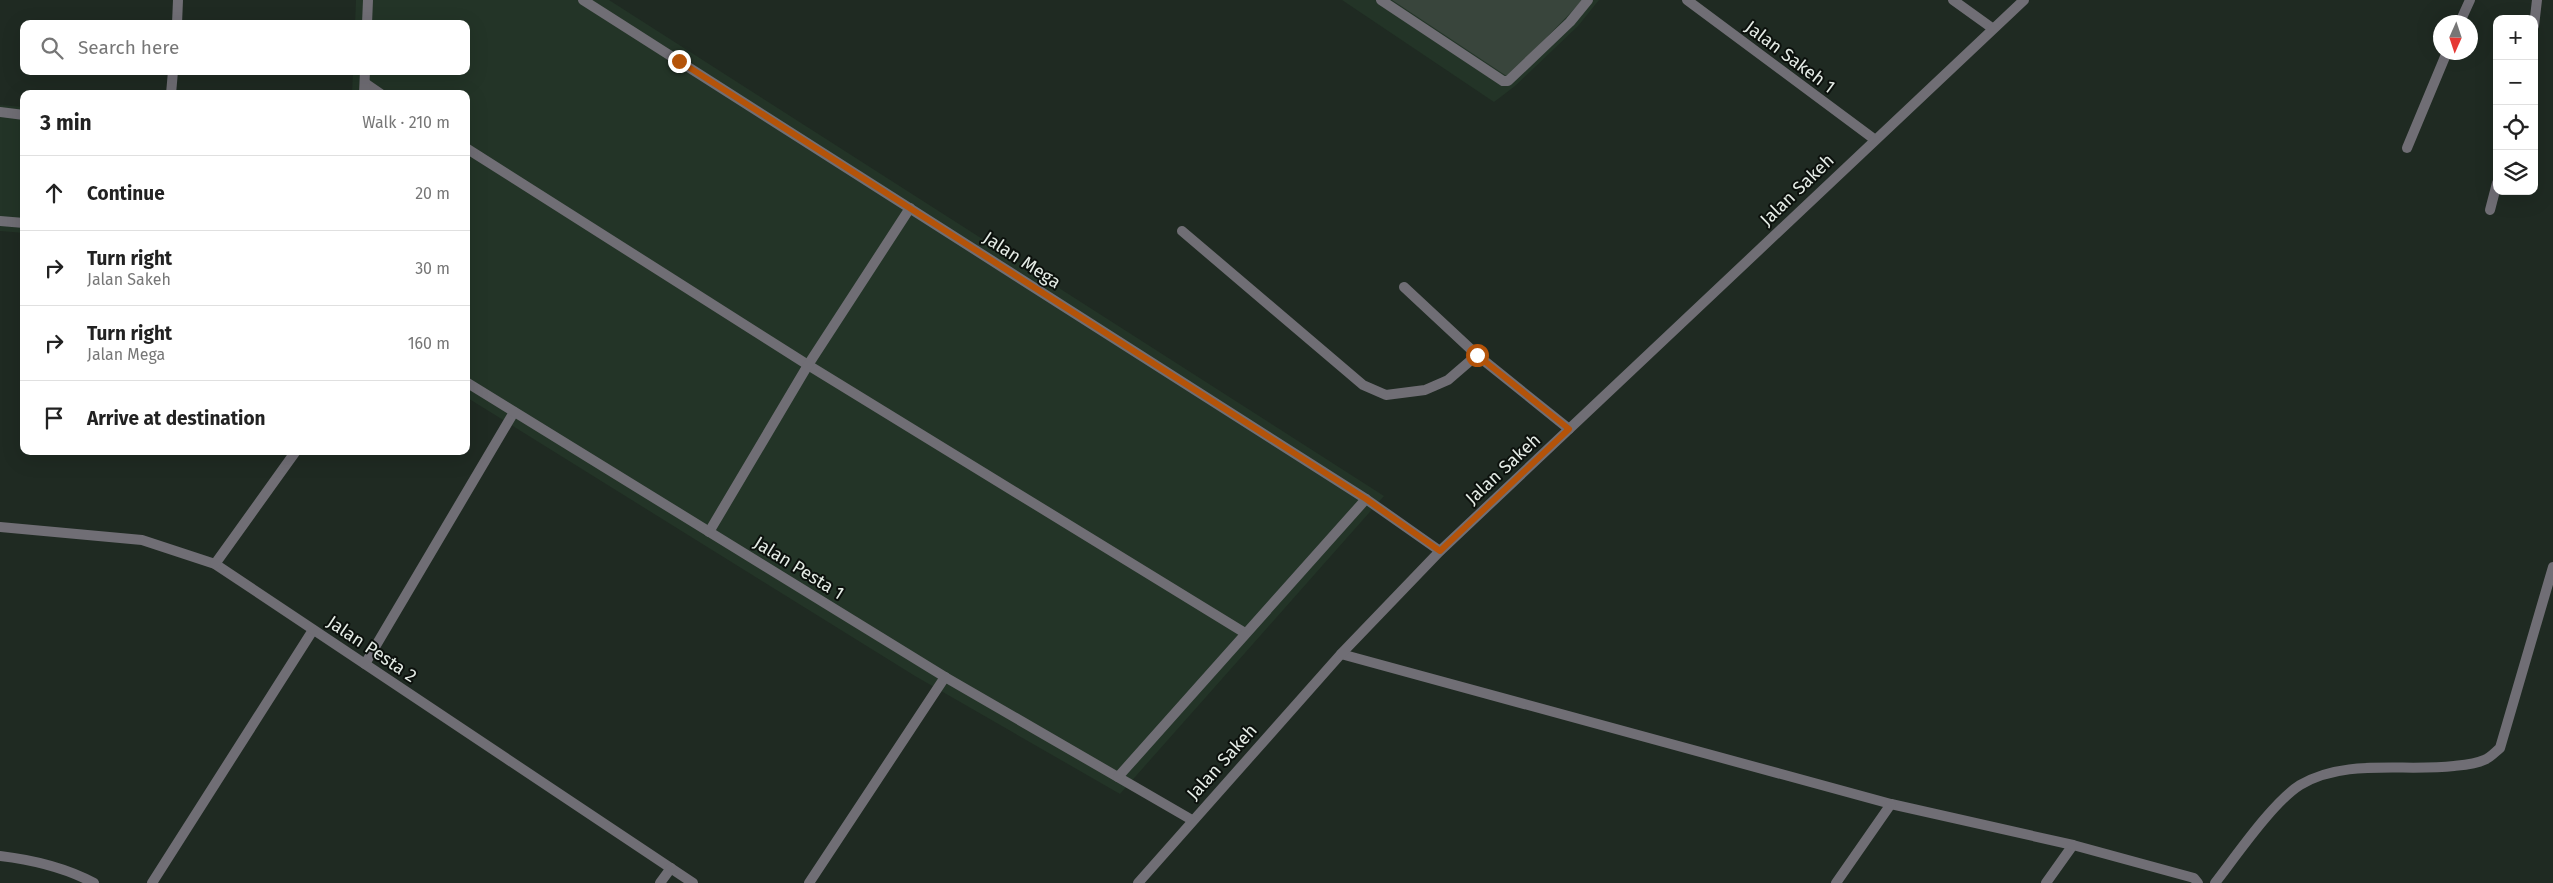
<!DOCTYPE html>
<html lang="en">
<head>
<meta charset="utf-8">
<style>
	:root { --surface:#fff; --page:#f6f6f6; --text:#222; --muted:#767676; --line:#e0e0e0 }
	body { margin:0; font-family:"Fira Sans",sans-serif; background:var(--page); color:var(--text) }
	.controls { position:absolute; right:15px; top:15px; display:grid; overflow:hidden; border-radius:10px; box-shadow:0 5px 20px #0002 }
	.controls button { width:45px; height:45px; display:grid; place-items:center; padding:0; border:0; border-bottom:1px solid var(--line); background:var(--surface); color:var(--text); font:25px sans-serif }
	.compass { position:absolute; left:2433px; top:15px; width:45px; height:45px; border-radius:50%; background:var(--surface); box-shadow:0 5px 20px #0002; rotate:183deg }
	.stop { position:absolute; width:15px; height:15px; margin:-11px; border:4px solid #b45309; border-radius:50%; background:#fff }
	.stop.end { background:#b45309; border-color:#fff; box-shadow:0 1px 5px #0008 }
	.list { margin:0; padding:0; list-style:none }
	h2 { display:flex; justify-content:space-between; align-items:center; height:65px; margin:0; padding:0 20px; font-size:21px }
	h2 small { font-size:16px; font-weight:400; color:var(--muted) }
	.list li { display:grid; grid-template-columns:32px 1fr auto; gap:15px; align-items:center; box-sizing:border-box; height:75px; padding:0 20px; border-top:1px solid var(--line) }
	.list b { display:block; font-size:19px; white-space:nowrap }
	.list p { margin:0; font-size:16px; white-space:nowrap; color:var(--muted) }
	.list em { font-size:16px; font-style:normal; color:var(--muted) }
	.icon { flex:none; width:28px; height:28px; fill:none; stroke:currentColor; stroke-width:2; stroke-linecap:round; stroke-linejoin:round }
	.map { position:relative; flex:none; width:2553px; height:883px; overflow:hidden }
	.search { position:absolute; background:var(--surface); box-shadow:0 5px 20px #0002; left:20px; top:20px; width:450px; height:55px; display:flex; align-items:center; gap:12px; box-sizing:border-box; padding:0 18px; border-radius:10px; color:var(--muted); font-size:19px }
	.panel { position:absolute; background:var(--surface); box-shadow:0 5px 20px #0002; left:20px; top:90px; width:450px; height:365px; border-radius:10px }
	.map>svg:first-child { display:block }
	.built { fill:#233427 }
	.building { fill:#39453c }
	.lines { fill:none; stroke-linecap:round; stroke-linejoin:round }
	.service { stroke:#706e75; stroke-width:10 }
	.minor { stroke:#706e75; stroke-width:10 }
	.tertiary { stroke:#706e75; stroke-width:10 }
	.route { stroke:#b45309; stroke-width:6 }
	.labels { text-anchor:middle; stroke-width:4; stroke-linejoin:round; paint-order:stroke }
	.street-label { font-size:18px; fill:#e5ece6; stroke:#0c110d }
</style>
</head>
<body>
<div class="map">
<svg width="2553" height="883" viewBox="0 0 2553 883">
	<rect width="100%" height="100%" fill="#1f2a22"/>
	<!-- built -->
	<g class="built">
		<path d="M356,0H609L1384,496L1120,794L915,676L466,397V94H352L353,71H466V24H355Z"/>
		<path d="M1342,0H1599L1578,26L1515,86L1494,102Z"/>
		<path d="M0,105L24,107V233L0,231Z"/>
	</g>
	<!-- building -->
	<path class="building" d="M1392,0H1583L1508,77Z"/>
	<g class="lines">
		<!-- service -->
		<g class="service">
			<path d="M1381,0L1503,81H1508L1570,22L1588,0"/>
			<path d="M2460,22L2470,0"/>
			<path d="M177,24L178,0"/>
			<path d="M365,83L381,94"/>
			<path d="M171,94L173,71"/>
			<path d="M0,112L24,115"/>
			<path d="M466,148L808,365L1245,633"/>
			<path d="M2407,148L2447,52"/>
			<path d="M0,221L24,223"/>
			<path d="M1182,231L1363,385L1386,395L1425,390L1448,380L1477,355"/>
			<path d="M1404,287L1477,355L1569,429"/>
			<path d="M709,532L808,365L910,208"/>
			<path d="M365,664L514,412"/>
			<path d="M152,883L313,630"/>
			<path d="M809,883L945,677"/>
			<path d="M2046,883L2073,845"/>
		</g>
		<!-- minor -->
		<g class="minor">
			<path d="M583,0L1366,499L1440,551"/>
			<path d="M1687,0L1874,139"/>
			<path d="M1953,0L1992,28"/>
			<path d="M367,24L368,0"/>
			<path d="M2534,26L2537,0"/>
			<path d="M364,94L365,71"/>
			<path d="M2490,210L2497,183"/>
			<path d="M466,382L945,677L1192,820"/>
			<path d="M0,527L142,540L215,564L693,883"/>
			<path d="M215,564L296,451"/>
			<path d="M1341,654L1891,804L2073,845L2194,878L2198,883"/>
			<path d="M1118,777L1366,499"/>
			<path d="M0,856C34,860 64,867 94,883"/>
			<path d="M660,883L671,868"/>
			<path d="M1836,883L1891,804"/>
			<path d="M2215,883C2236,856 2273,802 2300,785C2345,758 2404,772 2454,766C2464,765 2476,764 2484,760C2490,758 2495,752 2500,748L2553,567"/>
		</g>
		<!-- tertiary -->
		<path class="tertiary" d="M1138,883L1341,654L1440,551L2024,0"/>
	</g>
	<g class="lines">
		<!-- route -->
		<path class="route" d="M679,61L1366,499L1440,551L1569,429L1477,355"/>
	</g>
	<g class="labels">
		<!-- street labels -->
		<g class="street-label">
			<text transform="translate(1790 57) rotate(37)" y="6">Jalan Sakeh 1</text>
			<text transform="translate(1797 190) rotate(-44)" y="6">Jalan Sakeh</text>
			<text transform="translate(1022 260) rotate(33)" y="6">Jalan Mega</text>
			<text transform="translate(1503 469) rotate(-43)" y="6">Jalan Sakeh</text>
			<text transform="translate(799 568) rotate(32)" y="6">Jalan Pesta 1</text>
			<text transform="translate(372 649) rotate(34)" y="6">Jalan Pesta 2</text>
			<text transform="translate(1222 762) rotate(-48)" y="6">Jalan Sakeh</text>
		</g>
	</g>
</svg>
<div class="controls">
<button>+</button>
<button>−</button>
<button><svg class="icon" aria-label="locate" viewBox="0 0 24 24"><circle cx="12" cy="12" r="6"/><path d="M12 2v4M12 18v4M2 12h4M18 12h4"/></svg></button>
<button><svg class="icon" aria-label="layers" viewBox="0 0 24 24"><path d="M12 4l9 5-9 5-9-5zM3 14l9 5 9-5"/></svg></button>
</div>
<svg class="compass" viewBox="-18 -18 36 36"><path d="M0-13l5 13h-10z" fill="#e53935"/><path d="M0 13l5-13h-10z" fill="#767676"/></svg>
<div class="stop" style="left:1477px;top:355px"></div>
<div class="stop end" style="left:679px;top:61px"></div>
<div class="search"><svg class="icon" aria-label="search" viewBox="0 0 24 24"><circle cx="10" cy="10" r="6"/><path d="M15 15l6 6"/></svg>Search here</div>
<section class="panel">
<h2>3 min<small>Walk · 210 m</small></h2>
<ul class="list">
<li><svg class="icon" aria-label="ahead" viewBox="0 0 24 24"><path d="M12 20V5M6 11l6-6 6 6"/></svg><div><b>Continue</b></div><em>20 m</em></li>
<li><svg class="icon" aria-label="right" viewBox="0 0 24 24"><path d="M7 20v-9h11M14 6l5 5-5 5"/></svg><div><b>Turn right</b><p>Jalan Sakeh</p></div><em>30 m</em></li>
<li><svg class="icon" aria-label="right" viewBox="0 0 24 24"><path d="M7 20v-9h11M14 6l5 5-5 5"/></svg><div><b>Turn right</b><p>Jalan Mega</p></div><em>160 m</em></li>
<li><svg class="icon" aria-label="arrive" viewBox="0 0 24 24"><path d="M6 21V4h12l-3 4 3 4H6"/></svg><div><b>Arrive at destination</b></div></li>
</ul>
</section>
</div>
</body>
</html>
